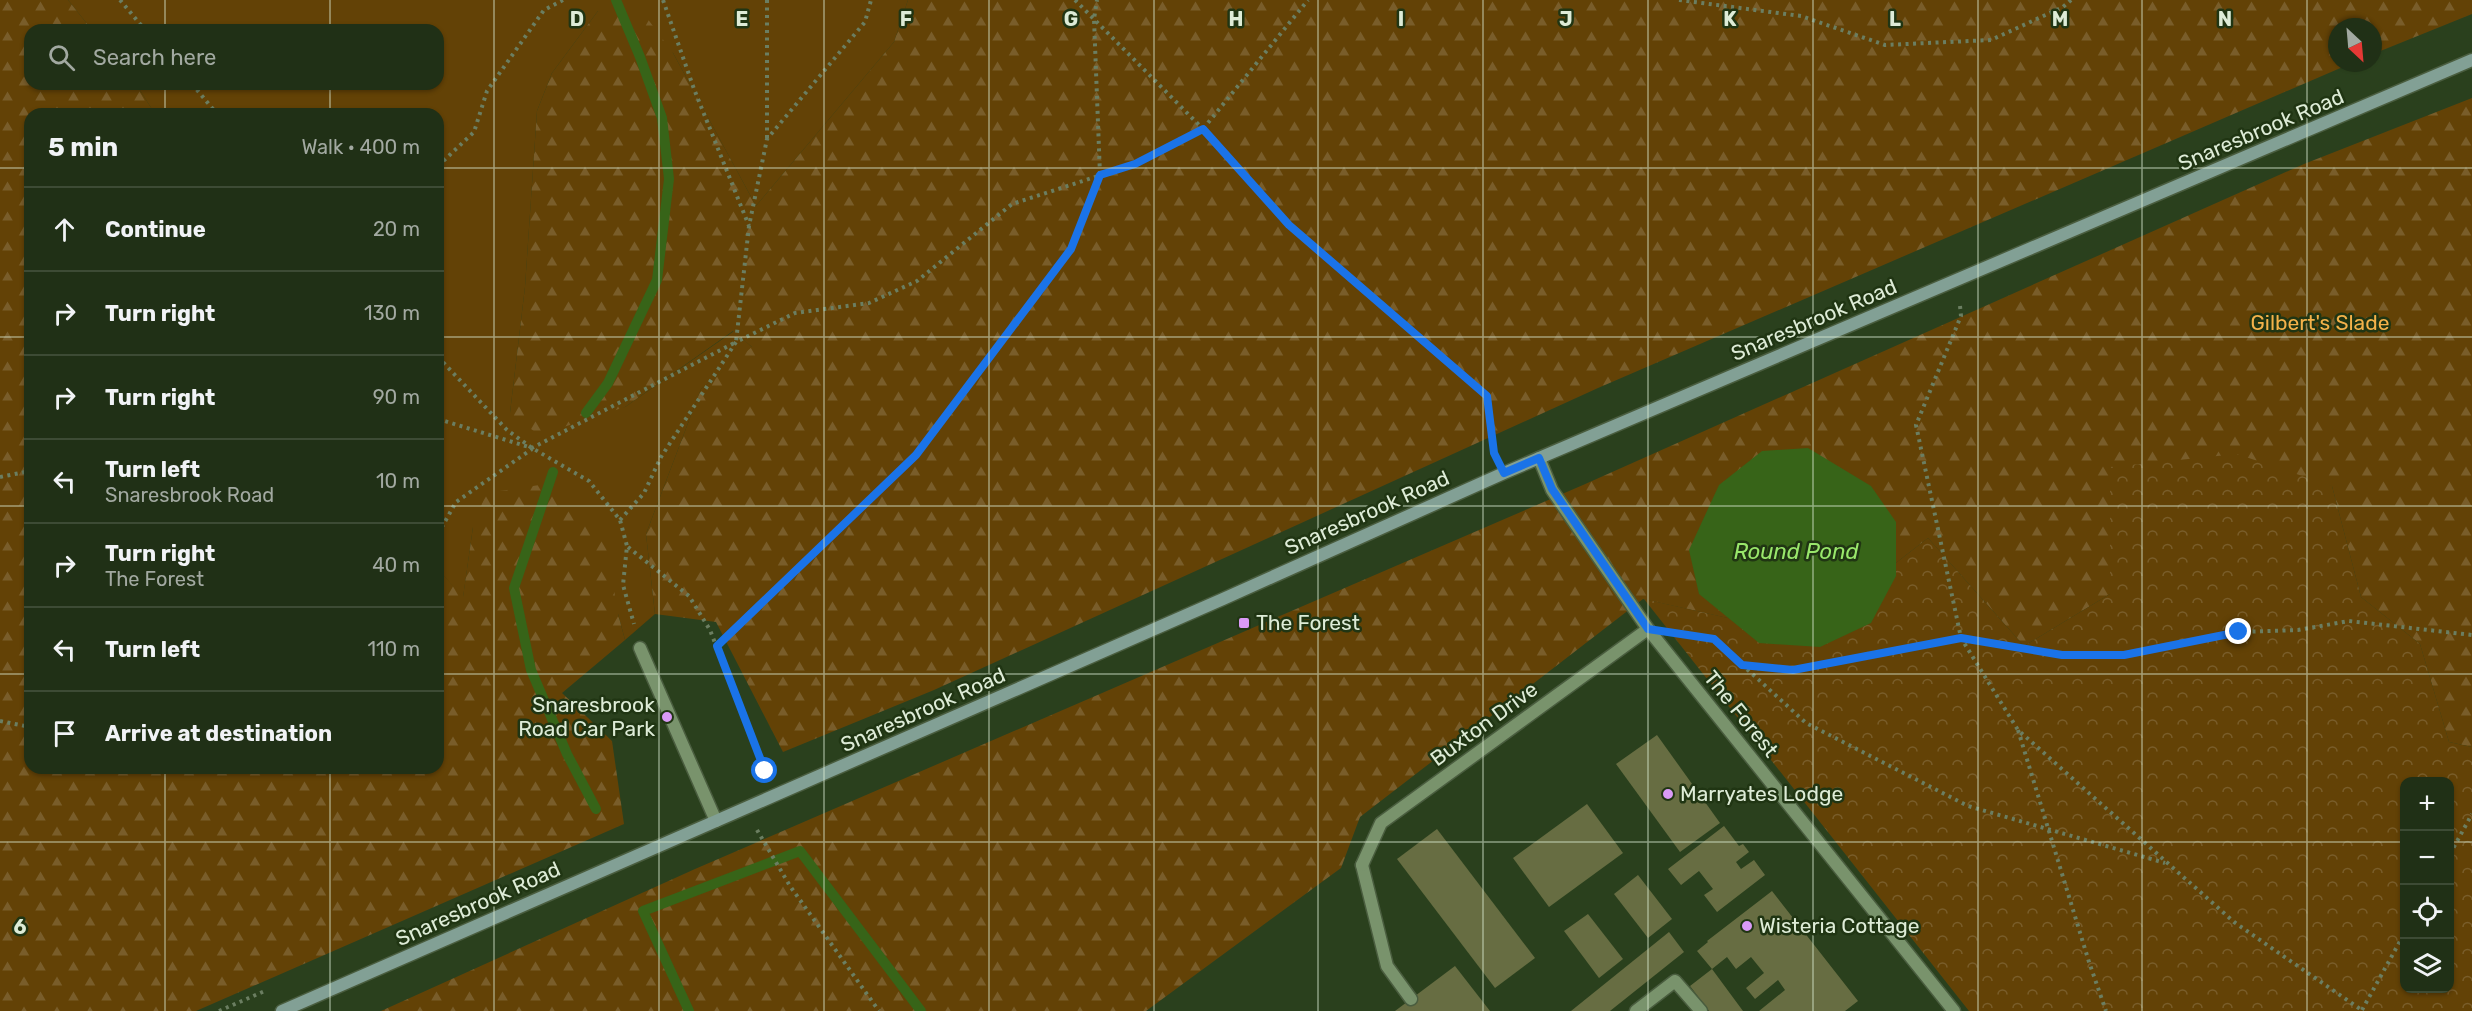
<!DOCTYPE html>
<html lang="en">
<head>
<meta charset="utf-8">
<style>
	:root { --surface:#203016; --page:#28381f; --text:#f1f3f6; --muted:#a2a9a1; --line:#3d4b35 }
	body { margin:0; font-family:Rubik,sans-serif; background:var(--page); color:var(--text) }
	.controls { position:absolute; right:18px; bottom:18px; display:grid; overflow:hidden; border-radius:12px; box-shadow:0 2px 4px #0004 }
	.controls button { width:54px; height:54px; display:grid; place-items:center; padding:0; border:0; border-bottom:2px solid var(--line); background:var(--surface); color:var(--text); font:30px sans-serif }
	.compass { position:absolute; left:2328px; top:18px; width:54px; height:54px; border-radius:50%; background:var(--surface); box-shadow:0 2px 4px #0004; rotate:154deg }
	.stop { position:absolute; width:18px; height:18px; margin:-14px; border:4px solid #1a73e8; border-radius:50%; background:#fff }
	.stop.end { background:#1a73e8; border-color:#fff; box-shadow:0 2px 6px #0008 }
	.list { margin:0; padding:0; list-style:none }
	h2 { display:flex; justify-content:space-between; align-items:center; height:78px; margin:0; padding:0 24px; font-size:26px }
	h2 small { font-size:20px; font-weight:400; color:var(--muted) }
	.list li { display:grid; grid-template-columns:39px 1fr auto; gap:18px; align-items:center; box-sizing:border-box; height:84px; padding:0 24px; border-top:2px solid var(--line) }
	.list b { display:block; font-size:22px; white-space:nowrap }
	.list p { margin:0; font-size:20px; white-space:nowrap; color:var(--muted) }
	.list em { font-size:20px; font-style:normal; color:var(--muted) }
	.icon { flex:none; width:33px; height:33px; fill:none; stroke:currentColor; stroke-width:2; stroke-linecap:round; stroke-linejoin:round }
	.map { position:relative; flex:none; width:2472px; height:1011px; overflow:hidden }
	.search { position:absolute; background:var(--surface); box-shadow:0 2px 4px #0004; left:24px; top:24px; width:420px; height:66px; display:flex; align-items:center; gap:15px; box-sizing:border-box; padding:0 21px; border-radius:18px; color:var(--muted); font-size:22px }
	.panel { position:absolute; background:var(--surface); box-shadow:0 2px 4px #0004; left:24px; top:108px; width:420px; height:666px; border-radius:18px }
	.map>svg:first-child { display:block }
	.green { fill:#634206 }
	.forest { fill:url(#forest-firs) }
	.park { fill:url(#park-crowns); fill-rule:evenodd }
	.water { fill:#376418 }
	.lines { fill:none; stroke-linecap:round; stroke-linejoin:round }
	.stream { stroke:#376418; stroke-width:10 }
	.building { fill:#676d42 }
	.lane-casing { stroke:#4a5d3f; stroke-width:15 }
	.street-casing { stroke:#4a5d3f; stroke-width:15 }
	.secondary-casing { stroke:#4a5d3f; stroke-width:15 }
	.path { stroke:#6b7e61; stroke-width:4; stroke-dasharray:3 4.5; stroke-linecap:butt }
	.lane { stroke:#79936c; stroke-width:12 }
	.street { stroke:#79936c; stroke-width:12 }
	.secondary { stroke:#82a095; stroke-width:12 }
	.route { stroke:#1a73e8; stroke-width:8 }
	.grid { fill:none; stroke:#deecd7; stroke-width:1.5; stroke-opacity:0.55 }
	.poi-dot { fill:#da9af6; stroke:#203513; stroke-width:2 }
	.labels { text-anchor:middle; stroke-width:5; stroke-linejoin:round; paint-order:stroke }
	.street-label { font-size:21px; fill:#deecd7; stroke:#203513 }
	.park-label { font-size:21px; fill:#f4b24a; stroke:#203513 }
	.poi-label { font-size:21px; fill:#deecd7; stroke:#203513; text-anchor:start }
	.water-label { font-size:22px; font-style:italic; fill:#99e76b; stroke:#203513 }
	.grid-label { font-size:20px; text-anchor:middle; font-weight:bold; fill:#deecd7; stroke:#203513; stroke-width:5; stroke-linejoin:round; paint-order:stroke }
</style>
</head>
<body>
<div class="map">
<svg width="2472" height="1011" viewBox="0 0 2472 1011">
	<defs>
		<pattern id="forest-firs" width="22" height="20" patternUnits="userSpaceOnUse" patternTransform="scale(1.5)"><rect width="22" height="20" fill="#634206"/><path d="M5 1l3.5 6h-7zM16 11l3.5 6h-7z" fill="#795d2a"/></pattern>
		<pattern id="park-crowns" width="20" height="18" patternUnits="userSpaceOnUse" patternTransform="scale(1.5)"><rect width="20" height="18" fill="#634206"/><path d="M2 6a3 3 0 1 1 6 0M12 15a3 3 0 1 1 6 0" fill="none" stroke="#795d2a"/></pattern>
	</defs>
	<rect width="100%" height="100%" fill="#2a401d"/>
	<!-- green -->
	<path class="green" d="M68,0H908L894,42L756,206L673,53L598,11L552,73L537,111L525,287L510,413L625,407L734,331L753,348L701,389L646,534L655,614L625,640L618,614L473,527L463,598L438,569V114H155L136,84H438V30H92Z"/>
	<!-- forest -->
	<g class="forest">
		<path d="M0,0H68L92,30H30V84H136L155,114H30V768H438V569L463,597L473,527L486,493L546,484L604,529L618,614L625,640L562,693L612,741L624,824L196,1011H0Z"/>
		<path d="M908,0H2472V14L2373,54V27H2337V63H2352L1598,388L934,690L783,752L716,622L655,614L646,534L701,389L752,347L733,331L625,407L539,435L510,413L525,287L537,111L552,73L598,11L644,14L673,53L756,206L894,42Z"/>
		<path d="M2472,98V747L2449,742L2420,644L2361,597L2332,486L2111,467L2110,594L2024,646L1928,538L1803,635L1643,599L1360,817L1341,868L1146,1011H381L695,869L1583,485L2304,164Z"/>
	</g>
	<!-- park -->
	<path class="park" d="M2237,454L2332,486L2361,597L2420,644L2449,742L2472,747V1011H1969L1644,599L1803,635L1928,538L2024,646L2110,594V467ZM2404,782H2450V988H2404Z"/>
	<!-- water -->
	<path class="water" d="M1808,448L1871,486L1896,522V576L1871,623L1820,647L1759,643L1699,594L1689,550L1719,485L1762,451Z"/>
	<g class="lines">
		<!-- stream -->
		<g class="stream">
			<path d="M586,413L608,383L657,280L669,179L662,118L640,57L616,0"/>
			<path d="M553,472L514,588L531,670L567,754L596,809"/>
			<path d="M689,1011L643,911L800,851L921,1011"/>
		</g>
	</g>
	<!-- building -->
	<g class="building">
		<path d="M1657,735L1720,823L1680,852L1616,764Z"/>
		<path d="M1587,804L1623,853L1549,907L1513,858Z"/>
		<path d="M1724,826L1739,846L1743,844L1749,852L1736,862L1741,869L1754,860L1765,875L1717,912L1704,895L1713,889L1699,871L1681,885L1668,869Z"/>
		<path d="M1437,829L1535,958L1495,988L1397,859Z"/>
		<path d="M1638,875L1672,919L1648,938L1614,894Z"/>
		<path d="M1772,891L1858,1001L1845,1011H1759L1785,990L1778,980L1755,999L1746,988L1764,973L1751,957L1736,969L1727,957L1712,969L1743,1011H1709L1690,986L1712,969L1697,951L1708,942L1707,941Z"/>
		<path d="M1588,914L1623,959L1599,978L1564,931Z"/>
		<path d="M1669,932L1684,952L1610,1011H1571Z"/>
		<path d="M1455,966L1490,1011H1395Z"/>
	</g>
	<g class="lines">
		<!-- lane casing -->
		<g class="lane-casing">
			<g id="lane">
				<path d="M640,648L716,821"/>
				<path d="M1362,865L1387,966L1411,999"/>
				<path d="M1636,1011L1675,981L1701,1011"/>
			</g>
		</g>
		<!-- street casing -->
		<g class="street-casing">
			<g id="street">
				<path d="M1539,458L1552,490L1648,629L1954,1011"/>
				<path d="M1362,865L1381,823L1648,629"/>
			</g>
		</g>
		<!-- secondary casing -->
		<g class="secondary-casing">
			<path id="secondary" d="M282,1011L1223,599L1504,473L2472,60"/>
		</g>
		<!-- path -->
		<g class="path">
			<path d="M120,0L145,30"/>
			<path d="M663,0L694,89L749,226"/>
			<path d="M767,0V139"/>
			<path d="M1075,0L1203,129L1289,225L1487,396L1494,450"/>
			<path d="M1679,0L1801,16L1885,45L1991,40L2063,7L2071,0"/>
			<path d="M192,84L217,114"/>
			<path d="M438,166L474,132L487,91L544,10L563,0"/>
			<path d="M1960,306L1961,316L1916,425L1961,638L2018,730L2234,922L2363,1011"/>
			<path d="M438,357L507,430L532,448L589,481L620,520L627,546L623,585L634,624"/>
			<path d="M438,419L532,448L736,342L749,226L767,139L865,22L871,0"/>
			<path d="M0,477L30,471"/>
			<path d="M620,520L644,493L661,457L736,342L795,313L869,303L917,281L1012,204L1135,164L1203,129L1308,0"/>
			<path d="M438,534L456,502L532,449"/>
			<path d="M628,547L689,596L710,630L765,771"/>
			<path d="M1684,635L1714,639L1806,723L1968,806L2165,863"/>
			<path d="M717,647L916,455L1071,249L1100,175L1094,19L1097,0"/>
			<path d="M1742,665L1793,670L1961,638L2062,655H2124L2239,632L2298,630L2349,621L2472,635"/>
			<path d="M0,721L30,727"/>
			<path d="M2018,730L2089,962L2106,1011"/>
			<path d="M757,830L790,886L879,1011"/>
			<path d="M2450,854L2472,814"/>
			<path d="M2362,1010L2404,934"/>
			<path d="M219,1011L267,990"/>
		</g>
		<!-- lane -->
		<use href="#lane" class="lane"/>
		<!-- street -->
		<use href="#street" class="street"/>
		<!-- secondary -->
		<use href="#secondary" class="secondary"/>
	</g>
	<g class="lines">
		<!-- route -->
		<path class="route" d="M765,771L717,646L916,455L1071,249L1100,175L1135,164L1203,129L1289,225L1487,396L1494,453L1504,473L1539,458L1552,489L1648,629L1714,639L1742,665L1793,670L1961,638L2062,655H2124L2239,632"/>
	</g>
	<!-- grid -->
	<path class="grid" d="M165,0V30M330,0V30M494,0V1011M659,0V1011M824,0V1011M989,0V1011M1154,0V1011M1318,0V1011M1483,0V1011M1648,0V1011M1813,0V1011M1978,0V1011M2142,0V1011M2307,0V1011M165,84V114M330,84V114M0,168H30M438,168H2472M0,337H30M438,337H2472M0,506H30M438,506H2472M0,674H30M438,674H2472M165,768V1011M330,768V1011M0,842H2404M2450,842H2472"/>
	<!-- markers -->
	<g class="poi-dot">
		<rect x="1238" y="617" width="12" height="12" rx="3"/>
		<circle cx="667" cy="717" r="6"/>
		<circle cx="1668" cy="794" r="6"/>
		<circle cx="1747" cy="926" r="6"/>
	</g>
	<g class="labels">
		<!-- street labels -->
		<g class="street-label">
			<text transform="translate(2261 130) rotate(-23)" y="7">Snaresbrook Road</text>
			<text transform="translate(1814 320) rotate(-23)" y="7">Snaresbrook Road</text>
			<text transform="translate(1367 513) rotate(-24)" y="7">Snaresbrook Road</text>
			<text transform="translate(923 710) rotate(-24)" y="7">Snaresbrook Road</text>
			<text transform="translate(1741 714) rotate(51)" y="7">The Forest</text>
			<text transform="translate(1484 724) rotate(-36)" y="7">Buxton Drive</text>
			<text transform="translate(478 904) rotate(-24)" y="7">Snaresbrook Road</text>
		</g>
		<!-- park labels -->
		<g class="park-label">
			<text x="2320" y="330">Gilbert's Slade</text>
		</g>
		<!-- poi labels -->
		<g class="poi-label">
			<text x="1256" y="630">The Forest</text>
			<text x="655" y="712" text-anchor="end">Snaresbrook<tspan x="655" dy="24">Road Car Park</tspan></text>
			<text x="1680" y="801">Marryates Lodge</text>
			<text x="1759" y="933">Wisteria Cottage</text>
		</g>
		<!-- water labels -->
		<g class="water-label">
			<text x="1796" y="559">Round Pond</text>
		</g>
	</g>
	<g class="grid-label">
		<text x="577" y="26">D</text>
		<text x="742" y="26">E</text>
		<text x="906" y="26">F</text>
		<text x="1071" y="26">G</text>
		<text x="1236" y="26">H</text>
		<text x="1401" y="26">I</text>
		<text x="1566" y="26">J</text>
		<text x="1730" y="26">K</text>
		<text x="1895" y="26">L</text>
		<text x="2060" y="26">M</text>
		<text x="2225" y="26">N</text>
		<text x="20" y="934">6</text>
	</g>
</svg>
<div class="controls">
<button>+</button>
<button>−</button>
<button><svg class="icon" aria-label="locate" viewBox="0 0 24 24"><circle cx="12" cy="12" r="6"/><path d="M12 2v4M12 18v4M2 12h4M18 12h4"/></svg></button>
<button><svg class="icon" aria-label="layers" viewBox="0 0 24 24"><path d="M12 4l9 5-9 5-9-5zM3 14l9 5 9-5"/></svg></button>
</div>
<svg class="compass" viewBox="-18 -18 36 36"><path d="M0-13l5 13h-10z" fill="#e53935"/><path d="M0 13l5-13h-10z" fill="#a2a9a1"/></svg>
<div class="stop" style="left:765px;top:771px"></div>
<div class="stop end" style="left:2239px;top:632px"></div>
<div class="search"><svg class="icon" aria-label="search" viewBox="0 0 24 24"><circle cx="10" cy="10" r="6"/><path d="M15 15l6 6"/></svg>Search here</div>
<section class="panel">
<h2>5 min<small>Walk · 400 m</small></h2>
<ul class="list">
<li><svg class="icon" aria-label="ahead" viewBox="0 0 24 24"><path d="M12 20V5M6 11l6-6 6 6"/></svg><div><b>Continue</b></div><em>20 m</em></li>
<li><svg class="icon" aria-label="right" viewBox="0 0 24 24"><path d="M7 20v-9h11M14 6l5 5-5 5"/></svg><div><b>Turn right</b></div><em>130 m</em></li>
<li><svg class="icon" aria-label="right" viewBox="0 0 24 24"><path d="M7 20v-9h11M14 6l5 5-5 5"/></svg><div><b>Turn right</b></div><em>90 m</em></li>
<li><svg class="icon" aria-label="left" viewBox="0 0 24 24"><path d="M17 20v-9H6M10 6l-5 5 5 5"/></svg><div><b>Turn left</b><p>Snaresbrook Road</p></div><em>10 m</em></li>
<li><svg class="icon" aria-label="right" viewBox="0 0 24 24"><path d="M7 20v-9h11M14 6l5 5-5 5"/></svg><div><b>Turn right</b><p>The Forest</p></div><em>40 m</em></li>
<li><svg class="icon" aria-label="left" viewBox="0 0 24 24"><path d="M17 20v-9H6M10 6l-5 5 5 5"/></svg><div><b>Turn left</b></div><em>110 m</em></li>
<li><svg class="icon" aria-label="arrive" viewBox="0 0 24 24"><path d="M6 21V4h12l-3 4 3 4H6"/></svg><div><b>Arrive at destination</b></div></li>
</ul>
</section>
</div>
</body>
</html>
